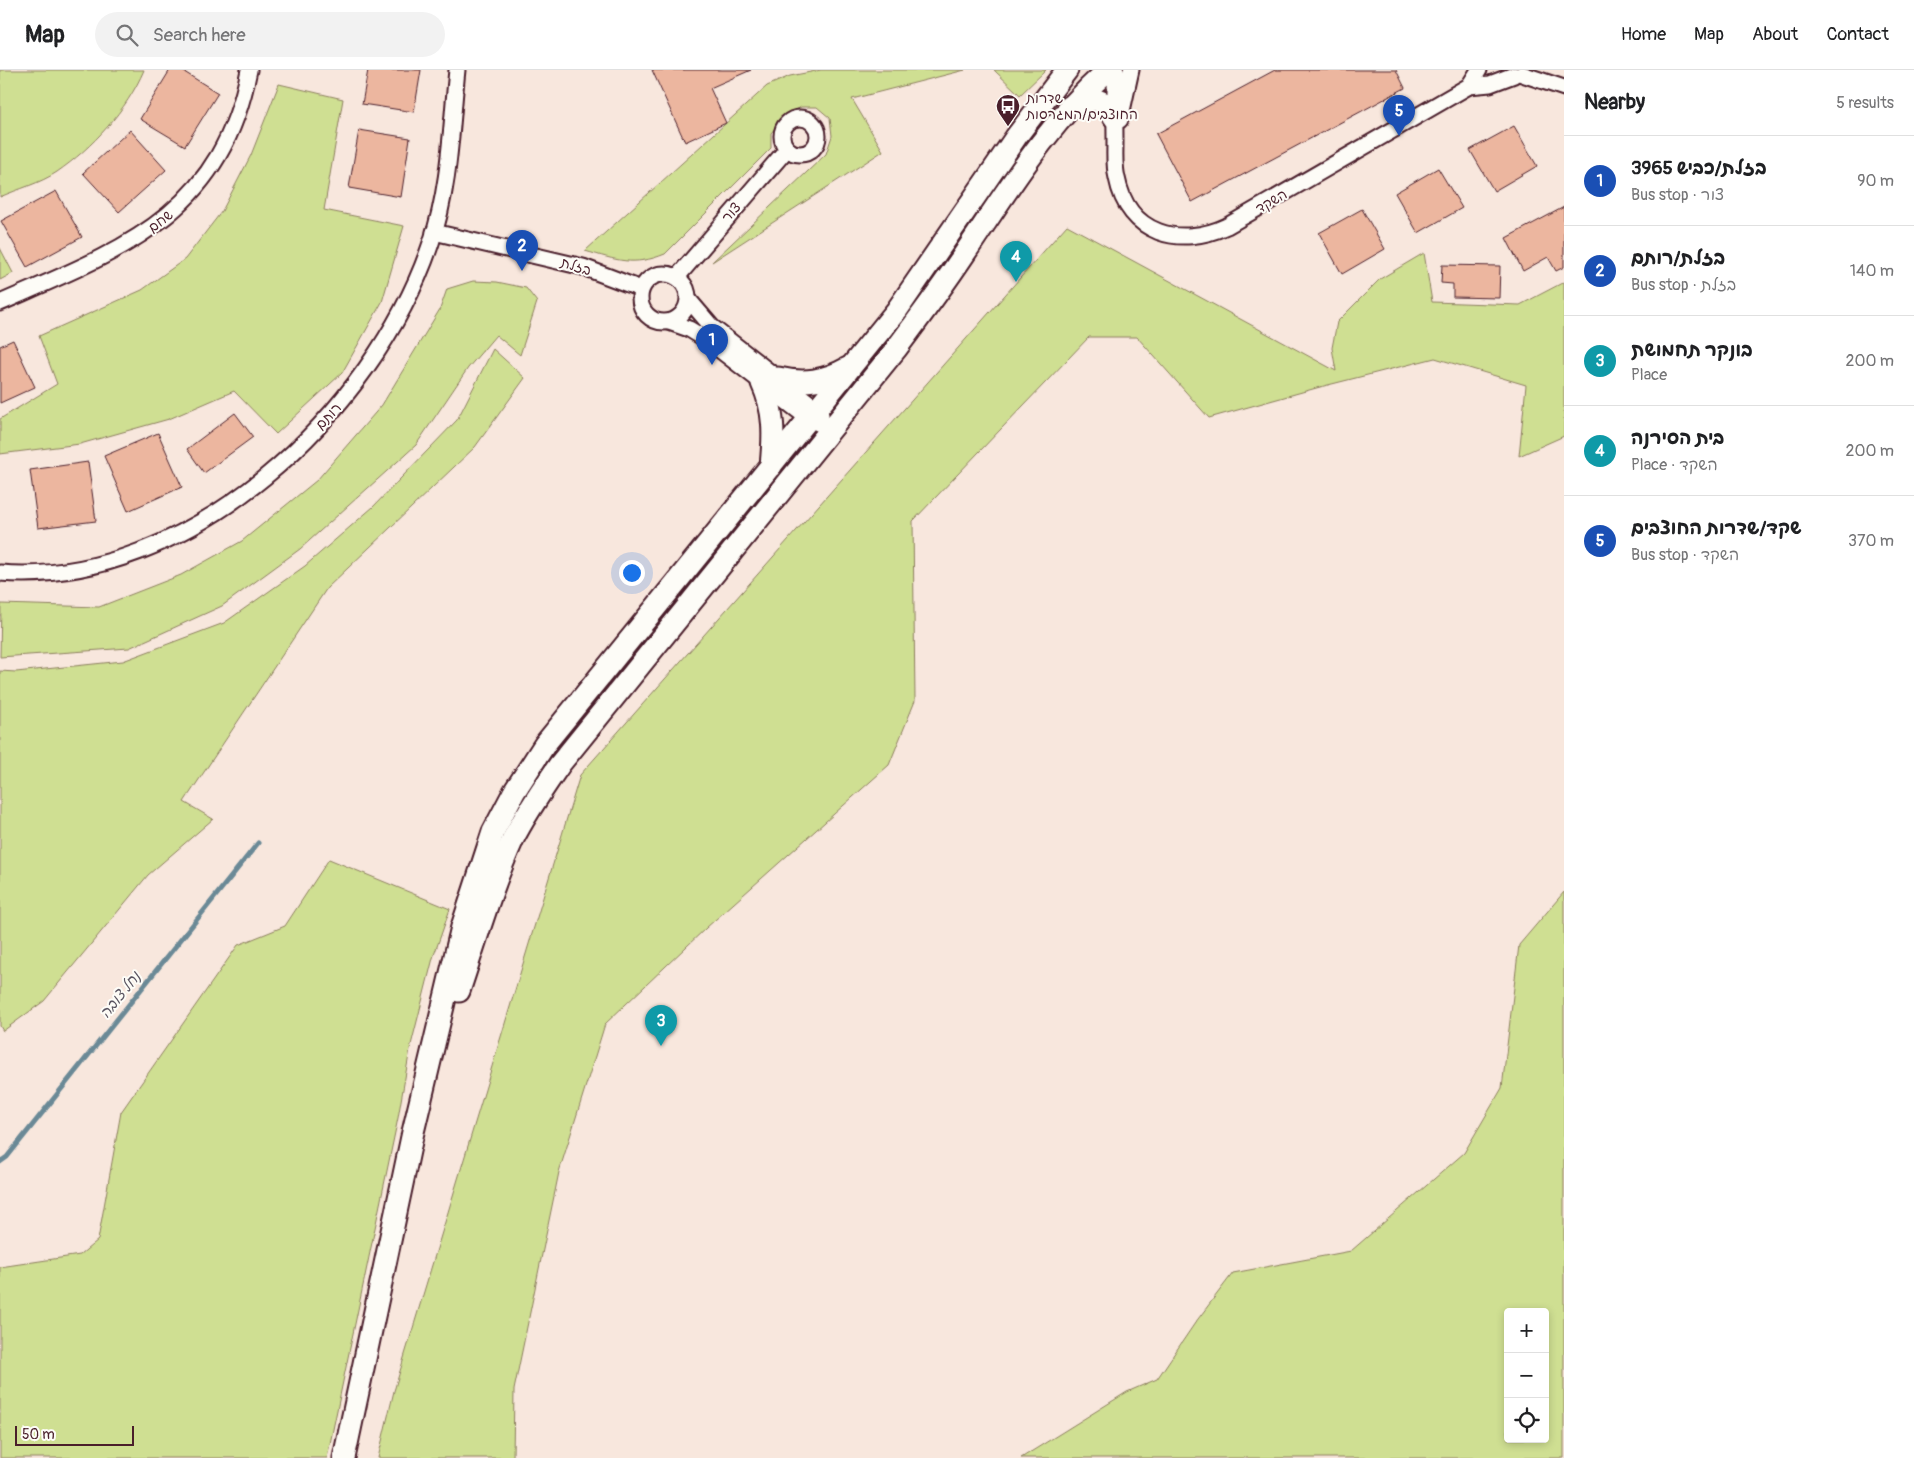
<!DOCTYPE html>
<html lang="en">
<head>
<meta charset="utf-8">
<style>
	:root { --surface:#fff; --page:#f2f2f2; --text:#202124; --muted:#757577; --line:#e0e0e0; --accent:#ea580c }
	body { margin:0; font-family:Pangolin,"Playpen Sans Hebrew",sans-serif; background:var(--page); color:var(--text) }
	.controls { position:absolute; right:15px; bottom:15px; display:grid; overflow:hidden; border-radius:5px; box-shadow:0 2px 8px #0003 }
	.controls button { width:45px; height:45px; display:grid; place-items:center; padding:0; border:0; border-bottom:1px solid var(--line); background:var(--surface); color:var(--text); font:25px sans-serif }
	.scale { position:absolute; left:15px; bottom:12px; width:119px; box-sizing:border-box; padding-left:5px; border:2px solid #4a1f2b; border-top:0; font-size:14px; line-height:18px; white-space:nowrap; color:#4a1f2b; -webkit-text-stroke:4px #fdfcf7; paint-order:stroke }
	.you { position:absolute; left:631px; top:502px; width:18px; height:18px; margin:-12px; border:4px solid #fff; border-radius:50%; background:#1a73e8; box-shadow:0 0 0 8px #1a73e833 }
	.badge { display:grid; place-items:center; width:32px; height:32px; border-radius:50%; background:var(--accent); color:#fff; font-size:16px; font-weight:700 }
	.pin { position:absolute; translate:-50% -41px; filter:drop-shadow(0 1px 2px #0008) }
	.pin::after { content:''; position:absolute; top:26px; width:18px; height:15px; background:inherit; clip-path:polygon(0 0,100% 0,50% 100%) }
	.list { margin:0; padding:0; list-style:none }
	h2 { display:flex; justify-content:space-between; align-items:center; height:65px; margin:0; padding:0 20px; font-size:21px }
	h2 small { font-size:16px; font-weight:400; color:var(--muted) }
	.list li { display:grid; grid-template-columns:32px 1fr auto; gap:15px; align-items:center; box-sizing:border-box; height:90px; padding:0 20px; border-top:1px solid var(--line) }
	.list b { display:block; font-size:19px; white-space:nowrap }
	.list p { margin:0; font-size:16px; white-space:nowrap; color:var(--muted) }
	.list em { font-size:16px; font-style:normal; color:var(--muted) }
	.icon { flex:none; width:28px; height:28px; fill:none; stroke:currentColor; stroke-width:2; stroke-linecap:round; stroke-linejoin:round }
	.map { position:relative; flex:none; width:1564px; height:1388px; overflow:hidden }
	header { display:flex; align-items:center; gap:30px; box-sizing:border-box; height:70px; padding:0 25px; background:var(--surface); border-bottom:1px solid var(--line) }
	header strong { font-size:24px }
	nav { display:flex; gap:28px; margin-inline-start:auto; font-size:18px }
	.search { width:350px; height:45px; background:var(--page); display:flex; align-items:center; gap:12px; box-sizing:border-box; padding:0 18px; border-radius:28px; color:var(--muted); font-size:19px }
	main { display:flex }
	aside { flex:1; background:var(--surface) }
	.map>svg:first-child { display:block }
	.green { fill:#cfdf92; stroke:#8c7f5e; fill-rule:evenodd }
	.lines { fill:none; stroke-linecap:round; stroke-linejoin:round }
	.stream { stroke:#6b8996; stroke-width:5 }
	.building { fill:#ecb69f; stroke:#4a1f2b }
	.street-casing { stroke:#4a1f2b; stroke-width:19 }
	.secondary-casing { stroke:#4a1f2b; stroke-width:25 }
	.street { stroke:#fdfcf7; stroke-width:15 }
	.secondary { stroke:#fdfcf7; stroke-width:21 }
	.labels { text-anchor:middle; stroke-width:4; stroke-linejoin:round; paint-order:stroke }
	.poi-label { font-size:14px; fill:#4a1f2b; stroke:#fdfcf7; text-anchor:start }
	.street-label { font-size:14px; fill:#4a1f2b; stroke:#fdfcf7 }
	.water-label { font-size:15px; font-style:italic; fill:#5a5461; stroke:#fdfcf7 }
</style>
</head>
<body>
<header>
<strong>Map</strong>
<div class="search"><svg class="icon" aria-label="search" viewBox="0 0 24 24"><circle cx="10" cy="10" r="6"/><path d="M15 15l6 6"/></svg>Search here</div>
<nav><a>Home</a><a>Map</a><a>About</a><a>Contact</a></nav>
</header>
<main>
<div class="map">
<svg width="1564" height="1388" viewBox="0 0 1564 1388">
	<rect width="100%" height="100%" fill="#f8e7dd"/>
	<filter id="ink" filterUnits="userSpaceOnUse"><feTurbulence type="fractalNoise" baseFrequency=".02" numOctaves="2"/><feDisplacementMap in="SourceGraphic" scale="10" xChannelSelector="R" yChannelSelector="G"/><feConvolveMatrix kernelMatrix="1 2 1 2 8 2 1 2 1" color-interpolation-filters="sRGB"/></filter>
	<g filter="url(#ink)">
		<!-- green -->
		<g class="green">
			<path d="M0,0H144C127,40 92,78 57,102C41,113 18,119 0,127Z"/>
			<path d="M821,0H965L852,29L883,81L712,192L826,84L832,66L830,48L817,37H801L784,47L771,63V78L665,184C633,197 617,190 585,181L767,16L790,6Z"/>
			<path d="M994,0H1046L1020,25Z"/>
			<path d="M279,14L343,29L324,140L404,156L382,232L342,303L276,364L234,321L169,349L80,374L0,384V349L57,314L39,266L142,220L185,189L222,141L251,85Z"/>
			<path d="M1067,155L1336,301L1332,278L1337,252L1380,209L1424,183L1432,232L1520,235L1564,212V366L1519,386L1526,315L1435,288L1320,317L1209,348L1137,267H1089L913,451L915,631L889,695L706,858L605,954L559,1102L514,1320L513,1388H378L394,1321L580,705Z"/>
			<path d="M0,178L13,203L0,210Z"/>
			<path d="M473,211L497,212L526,218L537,232L520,285L496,265L468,298L416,375L300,479L222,536L129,578L0,587L1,534L99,537L181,505L242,471L317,410L382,335L440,239L447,219Z"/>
			<path d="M493,279L525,308L475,377L327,518L184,732L213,749L148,805L44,931L3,961L0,956V601L16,602L123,591L224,553L305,496L373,437L457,350Z"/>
			<path d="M329,789L450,839L433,888L410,979L398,1048L327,1388H0V1197L80,1185L98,1170L121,1042L238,875L285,856Z"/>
			<path d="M1564,822V1388H1021L1127,1322L1157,1309L1195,1253L1233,1203L1351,1181L1464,1083L1502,1018L1519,875ZM1508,1242H1545V1369H1508Z"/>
		</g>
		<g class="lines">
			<!-- stream -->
			<path class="stream" d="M0,1092L7,1087L258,773"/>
		</g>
		<!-- building -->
		<g class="building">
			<path d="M170,0H181L218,23L185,76L140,49Z"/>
			<path d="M368,0H421L414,42L362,34Z"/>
			<path d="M652,0H751L710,18L726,53L685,72Z"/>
			<path d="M1275,0H1396L1405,18L1192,132L1156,64Z"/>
			<path d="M1514,56L1537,96L1494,121L1470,80Z"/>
			<path d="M130,60L166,100L119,142L83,103Z"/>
			<path d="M359,60L410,68L401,127L349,118Z"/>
			<path d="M1438,98L1462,138L1418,163L1395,123Z"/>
			<path d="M56,121L82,167L27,197L1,151Z"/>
			<path d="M1564,137V197L1556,201L1548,187L1523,201L1506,168Z"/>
			<path d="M1362,139L1385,179L1342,204L1319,163Z"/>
			<path d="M1442,195L1500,196L1499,228L1453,227V214L1441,213Z"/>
			<path d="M13,270L35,317L0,333V276Z"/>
			<path d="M235,343L253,367L204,403L187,379Z"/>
			<path d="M158,363L182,417L128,441L104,386Z"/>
			<path d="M88,392L96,451L38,458L30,400Z"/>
		</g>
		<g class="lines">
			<!-- street casing -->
			<g class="street-casing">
				<g id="street">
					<path d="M1116,0C1114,25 1115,49 1115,73C1115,85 1114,96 1117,108C1128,165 1180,178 1227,156L1469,16L1479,0"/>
					<path d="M1522,4L1564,18"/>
					<path d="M1469,16L1490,14L1514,5"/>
					<circle cx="800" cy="66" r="18"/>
					<path d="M1120,50L1131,0"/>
					<path d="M434,162L583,197L641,219"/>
					<circle cx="664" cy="228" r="24"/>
					<path d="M677,207L787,79"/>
					<path d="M689,230L712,257L817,339L821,345"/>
					<path d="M0,233C121,180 221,146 249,0"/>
					<path d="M669,252L689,259L707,270L809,349L831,359"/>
					<path d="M0,503C189,518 374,342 431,173C450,118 451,57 457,0"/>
				</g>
			</g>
			<!-- secondary casing -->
			<g class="secondary-casing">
				<g id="secondary">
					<path d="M1069,37C1089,28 1104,24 1114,47"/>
					<path d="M778,308C804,314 825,311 848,298"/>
					<path d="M762,313C775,341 774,366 771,396"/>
					<path d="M459,921C476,870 491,818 513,769C526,743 543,719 560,694L896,279C920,247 943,216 965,183C1009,118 1049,52 1108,0"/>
					<path d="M344,1388L413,1062L462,857L493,762L514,722L545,674L897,240L1016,67L1067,0"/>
				</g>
			</g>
			<!-- street -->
			<use href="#street" class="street"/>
			<!-- secondary -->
			<use href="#secondary" class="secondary"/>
		</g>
	</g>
	<!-- icons -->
	<defs>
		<g id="bus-pin" transform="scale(1.25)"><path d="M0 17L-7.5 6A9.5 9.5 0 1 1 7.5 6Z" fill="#4a1f2b" stroke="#fdfcf7"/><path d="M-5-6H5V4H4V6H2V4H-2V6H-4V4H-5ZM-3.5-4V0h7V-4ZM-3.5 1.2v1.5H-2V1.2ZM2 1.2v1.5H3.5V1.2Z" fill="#fff"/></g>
	</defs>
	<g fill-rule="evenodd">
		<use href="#bus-pin" x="1008" y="36"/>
	</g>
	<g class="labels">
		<!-- poi labels -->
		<g class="poi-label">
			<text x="1026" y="33">שדרות<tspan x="1026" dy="16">החוצבים/המגרסות</tspan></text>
		</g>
		<!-- street labels -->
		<g class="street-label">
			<text transform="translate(1271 131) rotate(-30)" y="5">השקד</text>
			<text transform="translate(731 142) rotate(-49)" y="5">צור</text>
			<text transform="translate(160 151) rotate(-38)" y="5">שחם</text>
			<text transform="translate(576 196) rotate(17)" y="5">בזלת</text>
			<text transform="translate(328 346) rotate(-47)" y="5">רותם</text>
		</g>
		<!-- water labels -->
		<g class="water-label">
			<text transform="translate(120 925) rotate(-51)" y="5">נחל צובה</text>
		</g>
	</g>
</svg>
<div class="controls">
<button>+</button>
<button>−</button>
<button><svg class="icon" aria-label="locate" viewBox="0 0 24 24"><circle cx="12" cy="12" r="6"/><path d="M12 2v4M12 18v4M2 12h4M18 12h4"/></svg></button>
</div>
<div class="scale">50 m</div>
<div class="you"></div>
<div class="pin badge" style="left:712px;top:295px;background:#1a4fb4">1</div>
<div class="pin badge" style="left:522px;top:201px;background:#1a4fb4">2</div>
<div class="pin badge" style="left:661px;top:976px;background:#0f9aa8">3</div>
<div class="pin badge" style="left:1016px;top:212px;background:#0f9aa8">4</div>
<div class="pin badge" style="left:1399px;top:66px;background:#1a4fb4">5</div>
</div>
<aside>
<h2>Nearby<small>5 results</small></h2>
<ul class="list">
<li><span class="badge" style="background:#1a4fb4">1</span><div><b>בזלת/כביש 3965</b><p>Bus stop · צור</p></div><em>90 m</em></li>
<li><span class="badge" style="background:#1a4fb4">2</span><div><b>בזלת/רותם</b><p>Bus stop · בזלת</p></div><em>140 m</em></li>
<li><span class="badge" style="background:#0f9aa8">3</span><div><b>בונקר תחמושת</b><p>Place</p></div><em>200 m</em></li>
<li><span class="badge" style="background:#0f9aa8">4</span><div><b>בית הסירנה</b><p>Place · השקד</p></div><em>200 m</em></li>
<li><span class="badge" style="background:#1a4fb4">5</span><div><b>שקד/שדרות החוצבים</b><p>Bus stop · השקד</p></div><em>370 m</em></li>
</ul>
</aside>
</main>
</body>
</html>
